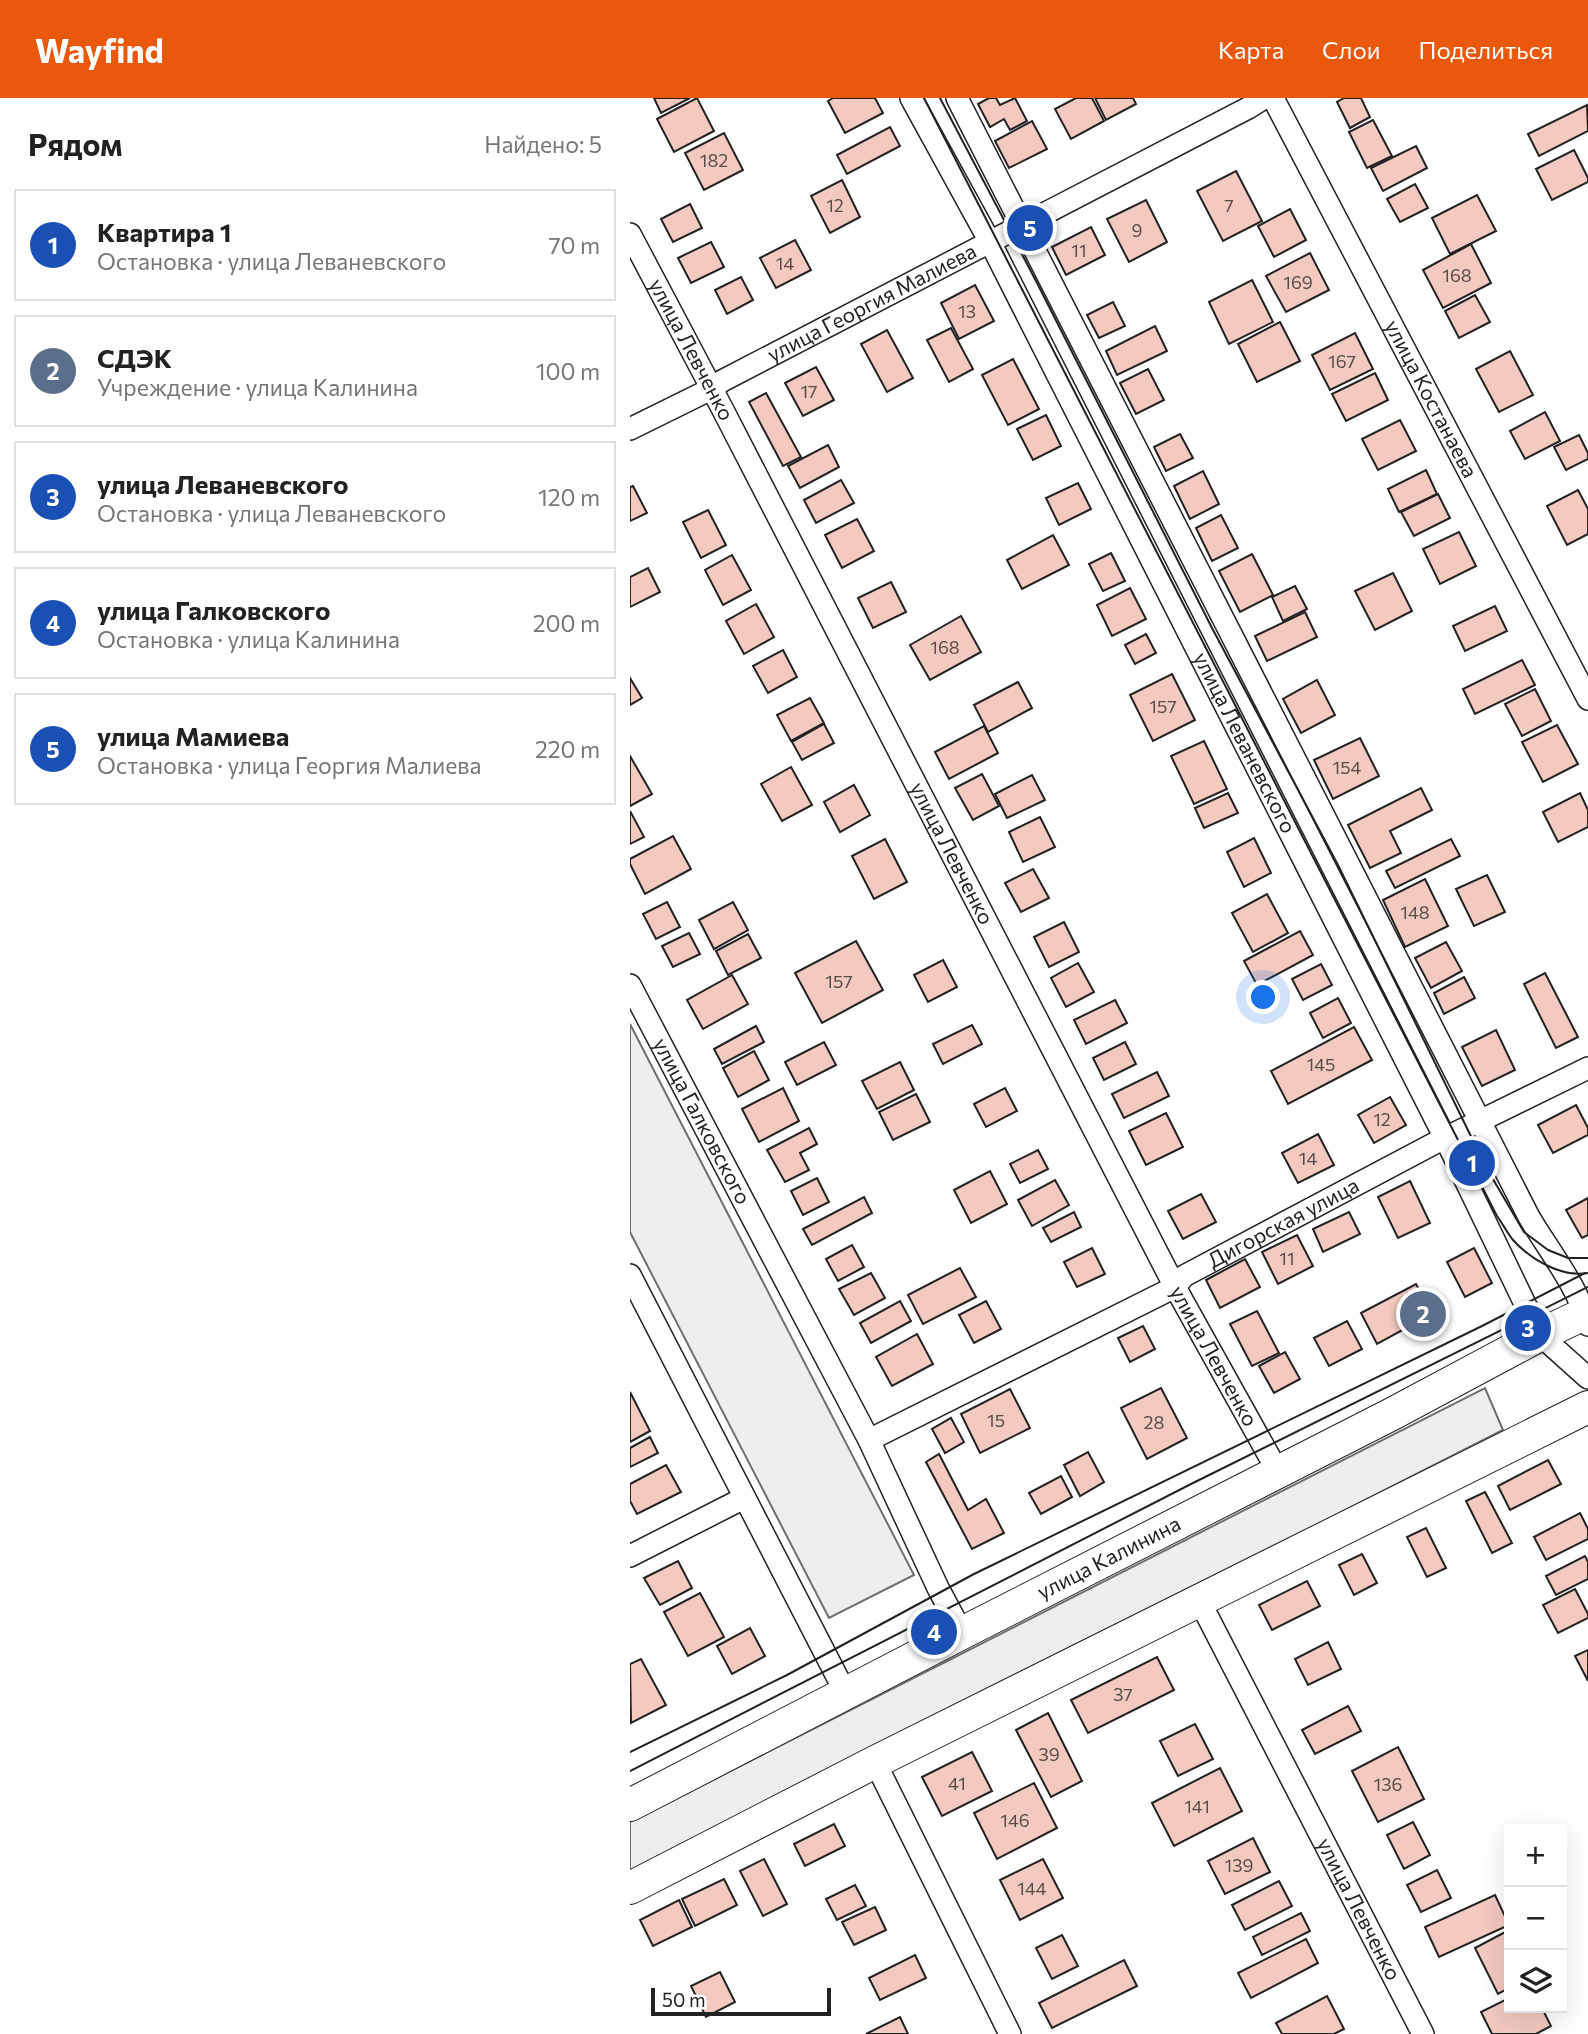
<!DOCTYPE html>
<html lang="ru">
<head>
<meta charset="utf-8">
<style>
	:root { --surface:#fff; --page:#f6f6f6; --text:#222; --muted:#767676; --line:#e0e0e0; --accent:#ea580c }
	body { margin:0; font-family:Commissioner,sans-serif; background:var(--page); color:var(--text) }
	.controls { position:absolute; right:21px; bottom:21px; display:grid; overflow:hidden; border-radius:0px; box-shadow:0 7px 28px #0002 }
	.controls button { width:63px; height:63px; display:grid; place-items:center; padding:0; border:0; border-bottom:2px solid var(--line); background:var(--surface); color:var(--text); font:35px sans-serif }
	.scale { position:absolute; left:21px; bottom:18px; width:180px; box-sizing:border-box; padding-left:7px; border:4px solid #222; border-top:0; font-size:19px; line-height:24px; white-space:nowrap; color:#222; -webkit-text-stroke:5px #fff; paint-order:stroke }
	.you { position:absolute; left:634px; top:900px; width:24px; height:24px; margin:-18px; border:5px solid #fff; border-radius:50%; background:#1a73e8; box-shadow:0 0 0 10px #1a73e833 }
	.badge { display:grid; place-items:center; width:46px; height:46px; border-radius:50%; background:var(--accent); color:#fff; font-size:23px; font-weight:700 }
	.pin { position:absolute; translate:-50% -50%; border:4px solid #fff; box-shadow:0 2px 7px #0006 }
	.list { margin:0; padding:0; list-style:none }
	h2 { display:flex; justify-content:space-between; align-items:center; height:91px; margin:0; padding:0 28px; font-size:30px }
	h2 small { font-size:23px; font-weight:400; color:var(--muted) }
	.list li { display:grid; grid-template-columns:46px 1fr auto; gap:21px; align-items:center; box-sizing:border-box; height:112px; margin:0 14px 14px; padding:0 14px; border:2px solid var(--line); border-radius:0px }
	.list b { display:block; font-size:26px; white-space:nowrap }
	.list p { margin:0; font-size:23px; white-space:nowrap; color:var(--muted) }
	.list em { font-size:23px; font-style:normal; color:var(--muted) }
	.icon { flex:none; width:38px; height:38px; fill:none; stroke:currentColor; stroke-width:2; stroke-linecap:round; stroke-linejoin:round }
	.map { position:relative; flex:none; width:958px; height:1936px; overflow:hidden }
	header { display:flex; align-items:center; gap:42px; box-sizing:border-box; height:98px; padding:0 35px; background:var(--accent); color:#fff }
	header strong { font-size:33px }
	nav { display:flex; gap:38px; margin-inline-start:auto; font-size:24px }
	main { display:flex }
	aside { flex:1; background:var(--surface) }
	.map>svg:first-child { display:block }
	.green { fill:#eee; stroke:#6f6f6f; stroke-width:2 }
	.building { fill:#f3c9c0; stroke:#222; stroke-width:2 }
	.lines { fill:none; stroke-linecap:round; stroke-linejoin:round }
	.minor-casing { stroke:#222; stroke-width:24 }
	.secondary-casing { stroke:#222; stroke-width:34 }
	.minor { stroke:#fff; stroke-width:21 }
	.secondary { stroke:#fff; stroke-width:32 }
	.tram { stroke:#222; stroke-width:2 }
	.labels { text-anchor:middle; stroke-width:5; stroke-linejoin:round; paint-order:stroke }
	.number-label { font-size:18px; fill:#564c4a }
	.street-label { font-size:21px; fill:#222; stroke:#fff }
</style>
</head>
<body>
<header>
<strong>Wayfind</strong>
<nav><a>Карта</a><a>Слои</a><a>Поделиться</a></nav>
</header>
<main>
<aside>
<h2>Рядом<small>Найдено: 5</small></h2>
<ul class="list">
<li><span class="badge" style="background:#1a4fb4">1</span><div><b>Квартира 1</b><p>Остановка · улица Леваневского</p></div><em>70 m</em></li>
<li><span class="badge" style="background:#5c6f8a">2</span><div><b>СДЭК</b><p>Учреждение · улица Калинина</p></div><em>100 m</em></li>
<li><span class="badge" style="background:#1a4fb4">3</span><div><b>улица Леваневского</b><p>Остановка · улица Леваневского</p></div><em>120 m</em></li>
<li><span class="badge" style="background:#1a4fb4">4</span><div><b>улица Галковского</b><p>Остановка · улица Калинина</p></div><em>200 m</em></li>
<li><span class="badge" style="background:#1a4fb4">5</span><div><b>улица Мамиева</b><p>Остановка · улица Георгия Малиева</p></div><em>220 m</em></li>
</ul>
</aside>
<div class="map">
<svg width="958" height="1936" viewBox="0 0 958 1936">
	<rect width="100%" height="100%" fill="#fff"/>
	<!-- green -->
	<g class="green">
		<path d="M0,926L284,1477L199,1520L0,1134Z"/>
		<path d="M855,1290L873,1332L0,1775V1724Z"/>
	</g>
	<!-- building -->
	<g class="building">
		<path d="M24,0H60L31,15Z"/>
		<path d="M67,0L84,33L44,54L27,21Z"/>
		<path d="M203,0H245L253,15L215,35L198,3Z"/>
		<path d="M359,0H366L370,7L385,0L397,23L380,32L374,21L360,29L348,6Z"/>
		<path d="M446,0H462L474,23L441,41L425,11Z"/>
		<path d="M465,0H503L506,6L476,22Z"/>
		<path d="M714,0H731L740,19L720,30L707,4Z"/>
		<path d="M957,7L958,33L909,58L898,36Z"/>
		<path d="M743,22L762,58L737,70L719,34Z"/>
		<path d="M402,23L417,51L379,70L365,43Z"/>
		<path d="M260,29L270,48L217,76L207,57Z"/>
		<path d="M94,35L113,72L74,92L55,55Z"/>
		<path d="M786,48L797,70L753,93L741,70Z"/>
		<path d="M944,52L958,80V84L922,102L906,71Z"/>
		<path d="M606,73L632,123L593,143L567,93Z"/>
		<path d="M212,82L230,119L200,135L181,98Z"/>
		<path d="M785,86L798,110L770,124L757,101Z"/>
		<path d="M847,97L866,133L820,156L802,120Z"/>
		<path d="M516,102L537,144L499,164L477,121Z"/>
		<path d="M60,106L72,130L43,144L31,121Z"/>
		<path d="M660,111L676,142L644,159L628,128Z"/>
		<path d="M461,129L475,157L436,177L422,149Z"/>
		<path d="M165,142L181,172L146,190L130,160Z"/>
		<path d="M81,144L94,169L61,185L48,160Z"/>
		<path d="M841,146L861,185L813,210L793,172Z"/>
		<path d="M680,155L699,192L656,214L636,178Z"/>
		<path d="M111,179L123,202L97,216L85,192Z"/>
		<path d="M622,182L643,224L599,246L579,204Z"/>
		<path d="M345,187L364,223L329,241L311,205Z"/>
		<path d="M845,197L860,224L829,240L815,213Z"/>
		<path d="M483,204L495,228L469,240L457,217Z"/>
		<path d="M650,224L670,263L627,284L608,246Z"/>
		<path d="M525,228L537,253L487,277L476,253Z"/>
		<path d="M321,230L343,271L319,284L297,242Z"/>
		<path d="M257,232L283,280L257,294L231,246Z"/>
		<path d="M725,235L743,271L700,292L682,257Z"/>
		<path d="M880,253L903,297L869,314L846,271Z"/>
		<path d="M383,261L409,311L378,327L352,277Z"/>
		<path d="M186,269L204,302L173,318L155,285Z"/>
		<path d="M518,271L534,302L506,316L490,285Z"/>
		<path d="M745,275L758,302L716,323L702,296Z"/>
		<path d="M136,295L171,359L153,368L119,304Z"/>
		<path d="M915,314L930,343L895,361L880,333Z"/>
		<path d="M416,317L431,348L403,362L387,331Z"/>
		<path d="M770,322L786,353L748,372L732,341Z"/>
		<path d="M550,336L563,360L536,373L524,349Z"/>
		<path d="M949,337L958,355V361L936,372L924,349Z"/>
		<path d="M198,347L209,369L170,390L158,368Z"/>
		<path d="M796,372L807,396L769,414L758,391Z"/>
		<path d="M573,373L589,406L560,421L544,388Z"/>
		<path d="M211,382L224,405L186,425L174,402Z"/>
		<path d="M448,385L461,411L429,427L416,400Z"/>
		<path d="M3,388L17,415L0,423V389Z"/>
		<path d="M948,392L958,411V436L937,447L917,408Z"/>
		<path d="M808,396L820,420L784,438L771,414Z"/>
		<path d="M78,412L96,447L71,460L53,424Z"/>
		<path d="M591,417L608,450L582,463L566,430Z"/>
		<path d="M227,421L244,453L212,470L195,437Z"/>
		<path d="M829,434L846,468L810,486L793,451Z"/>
		<path d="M423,437L439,467L392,491L377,462Z"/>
		<path d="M481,455L495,483L473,493L459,466Z"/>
		<path d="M622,456L643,497L610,514L589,473Z"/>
		<path d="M102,457L121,492L93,507L75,472Z"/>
		<path d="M18,470L30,494L0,509V479Z"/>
		<path d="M763,475L782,513L745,532L725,493Z"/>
		<path d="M261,484L276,514L243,530L228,500Z"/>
		<path d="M665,488L677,511L653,523L642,499Z"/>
		<path d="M500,490L516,521L482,538L467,507Z"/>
		<path d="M126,506L144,539L114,556L96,523Z"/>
		<path d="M865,508L877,533L835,553L823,528Z"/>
		<path d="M675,514L687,539L637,563L625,538Z"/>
		<path d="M331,518L351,554L300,582L280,547Z"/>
		<path d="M516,536L526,555L505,566L495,547Z"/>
		<path d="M153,552L167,579L138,595L123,568Z"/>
		<path d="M892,562L905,587L845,616L833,591Z"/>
		<path d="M542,576L565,622L523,643L500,597Z"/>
		<path d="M0,580L12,600L0,607Z"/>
		<path d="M687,582L705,617L671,635L653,601Z"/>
		<path d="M388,584L402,610L358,634L344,607Z"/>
		<path d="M905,591L921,623L892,638L875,606Z"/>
		<path d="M180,600L194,625L161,643L147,617Z"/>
		<path d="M194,626L204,645L172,662L162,644Z"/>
		<path d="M927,627L948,666L913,684L892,644Z"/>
		<path d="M354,628L368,655L319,681L305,654Z"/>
		<path d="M730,640L749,678L703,701L684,662Z"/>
		<path d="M574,643L597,691L564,706L541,658Z"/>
		<path d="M0,658L22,696L0,708Z"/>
		<path d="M161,669L182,707L152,723L131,686Z"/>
		<path d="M352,676L369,708L343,722L325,690Z"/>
		<path d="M402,677L415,702L377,720L365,696Z"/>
		<path d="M224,687L240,717L210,734L194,704Z"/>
		<path d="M791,690L802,712L760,733L771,755L740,770L718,727Z"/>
		<path d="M598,695L608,715L574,730L565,710Z"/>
		<path d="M950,695L958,712V729L928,744L913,714Z"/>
		<path d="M0,713L14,739L0,746Z"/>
		<path d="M410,719L425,749L393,764L379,734Z"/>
		<path d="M43,738L61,771L15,796L0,766V761Z"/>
		<path d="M624,740L641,775L614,789L597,754Z"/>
		<path d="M255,741L277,784L244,801L222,758Z"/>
		<path d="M821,741L830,758L765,790L756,773Z"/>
		<path d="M403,771L419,800L391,814L375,785Z"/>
		<path d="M857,777L875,814L844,828L826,791Z"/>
		<path d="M795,781L818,828L775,849L753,802Z"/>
		<path d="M637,796L658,835L623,854L602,815Z"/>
		<path d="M37,804L50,829L26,841L13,816Z"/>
		<path d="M103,804L118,832L84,851L69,822Z"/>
		<path d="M434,824L449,854L419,869L404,839Z"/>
		<path d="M670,833L683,857L627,887L614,863Z"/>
		<path d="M59,835L70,856L43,869L32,848Z"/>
		<path d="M118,836L131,860L98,877L86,853Z"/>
		<path d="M226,843L253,892L192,925L165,875Z"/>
		<path d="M816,844L832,873L801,890L785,860Z"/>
		<path d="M313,862L327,889L298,904L284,877Z"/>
		<path d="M448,865L464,894L436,909L421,880Z"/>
		<path d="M691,866L702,887L673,902L662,881Z"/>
		<path d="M915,875L948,939L926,950L894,886Z"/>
		<path d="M102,877L118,906L73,931L57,902Z"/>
		<path d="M834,879L845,900L814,916L804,895Z"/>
		<path d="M708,900L721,925L693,940L680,915Z"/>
		<path d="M485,902L497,925L456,946L444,922Z"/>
		<path d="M342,927L352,946L313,966L303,946Z"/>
		<path d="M126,928L134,944L92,966L84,951Z"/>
		<path d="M724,929L742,962L658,1006L641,973Z"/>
		<path d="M866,932L885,972L852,988L832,949Z"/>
		<path d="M194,944L206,967L167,987L155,964Z"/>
		<path d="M495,944L506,966L474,982L463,960Z"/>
		<path d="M124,953L139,982L108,999L93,970Z"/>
		<path d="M270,964L284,992L247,1011L232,983Z"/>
		<path d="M527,974L539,998L494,1020L482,996Z"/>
		<path d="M153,990L169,1023L129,1044L112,1011Z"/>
		<path d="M375,990L387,1013L356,1029L344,1006Z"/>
		<path d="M286,996L300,1024L263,1042L249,1014Z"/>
		<path d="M760,999L776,1027L744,1045L728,1017Z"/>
		<path d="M946,1007L958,1030V1037L923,1055L908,1027Z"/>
		<path d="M536,1015L553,1049L516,1067L499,1033Z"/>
		<path d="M179,1030L187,1046L170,1055L179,1072L155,1084L137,1052Z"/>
		<path d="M688,1036L704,1067L668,1085L652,1055Z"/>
		<path d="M408,1052L418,1071L390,1085L380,1066Z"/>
		<path d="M360,1073L377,1106L341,1125L324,1092Z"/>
		<path d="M187,1080L199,1104L173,1117L161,1093Z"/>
		<path d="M425,1082L439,1107L402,1128L388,1102Z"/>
		<path d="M780,1083L800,1125L768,1140L748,1099Z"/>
		<path d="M571,1096L586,1124L553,1141L538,1113Z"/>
		<path d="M234,1099L242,1115L182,1147L173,1131Z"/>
		<path d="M958,1100V1137L952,1140L936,1112Z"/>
		<path d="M444,1114L451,1129L421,1144L413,1130Z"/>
		<path d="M719,1114L730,1136L693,1154L683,1131Z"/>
		<path d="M667,1137L683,1168L648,1186L632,1154Z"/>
		<path d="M222,1147L234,1169L208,1183L196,1161Z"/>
		<path d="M462,1150L475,1176L447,1189L434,1164Z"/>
		<path d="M844,1150L862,1185L835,1199L817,1164Z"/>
		<path d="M615,1161L630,1189L590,1210L576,1182Z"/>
		<path d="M330,1170L346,1199L293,1226L278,1197Z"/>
		<path d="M241,1175L255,1200L224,1217L209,1191Z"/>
		<path d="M786,1186L802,1216L747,1246L731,1215Z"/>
		<path d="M270,1203L281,1223L241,1245L230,1225Z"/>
		<path d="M356,1203L371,1231L344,1245L329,1217Z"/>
		<path d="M627,1213L649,1255L622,1268L600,1226Z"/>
		<path d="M717,1223L732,1251L699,1268L684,1240Z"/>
		<path d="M513,1228L525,1251L500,1264L488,1240Z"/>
		<path d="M287,1236L303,1266L262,1288L246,1259Z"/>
		<path d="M655,1254L670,1281L644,1295L629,1268Z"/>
		<path d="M531,1290L557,1340L517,1361L491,1310Z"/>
		<path d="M380,1291L400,1330L350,1355L331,1316Z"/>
		<path d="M0,1294L20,1333L0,1344Z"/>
		<path d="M321,1320L334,1344L315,1355L302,1331Z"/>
		<path d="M20,1339L28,1355L0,1369V1350Z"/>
		<path d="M458,1354L474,1384L450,1398L434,1367Z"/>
		<path d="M309,1356L338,1412L356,1401L374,1435L342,1451L296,1364Z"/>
		<path d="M918,1362L931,1386L880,1412L868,1388Z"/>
		<path d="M36,1367L51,1394L7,1416L0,1403V1386Z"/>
		<path d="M431,1378L442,1399L411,1416L399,1395Z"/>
		<path d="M855,1394L882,1445L862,1455L836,1403Z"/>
		<path d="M950,1415L958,1431V1441L916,1462L904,1439Z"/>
		<path d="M796,1430L816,1470L797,1479L777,1439Z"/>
		<path d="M732,1456L747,1485L724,1497L709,1467Z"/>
		<path d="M955,1458L958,1464V1481L926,1497L916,1478Z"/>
		<path d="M48,1463L62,1490L30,1507L14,1480Z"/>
		<path d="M677,1483L690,1508L642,1532L629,1507Z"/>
		<path d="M945,1491L958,1516V1520L928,1535L913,1507Z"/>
		<path d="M70,1495L94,1539L58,1558L34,1514Z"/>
		<path d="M120,1530L135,1558L102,1576L87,1548Z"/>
		<path d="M698,1544L711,1571L678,1587L665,1561Z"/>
		<path d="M958,1552V1583L945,1558Z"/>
		<path d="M527,1559L544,1592L458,1635L441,1602Z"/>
		<path d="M11,1561L36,1607L1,1625L0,1566Z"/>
		<path d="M718,1608L731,1633L685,1656L672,1632Z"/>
		<path d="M418,1615L452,1683L421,1699L386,1632Z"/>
		<path d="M565,1626L583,1661L548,1678L530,1643Z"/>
		<path d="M768,1649L794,1701L748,1724L722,1673Z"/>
		<path d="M342,1654L362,1693L312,1718L292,1679Z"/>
		<path d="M590,1670L612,1713L544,1748L522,1705Z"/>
		<path d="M404,1685L427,1730L367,1761L344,1715Z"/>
		<path d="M783,1724L800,1757L774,1771L757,1737Z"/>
		<path d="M204,1726L215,1748L175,1768L164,1746Z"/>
		<path d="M623,1740L640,1774L595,1796L578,1763Z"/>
		<path d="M134,1761L157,1806L133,1818L110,1773Z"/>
		<path d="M413,1761L433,1800L390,1822L370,1782Z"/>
		<path d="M807,1772L821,1800L791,1814L777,1787Z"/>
		<path d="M94,1781L107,1807L65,1828L52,1801Z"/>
		<path d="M649,1783L662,1808L615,1832L602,1807Z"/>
		<path d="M225,1787L236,1808L207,1822L196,1801Z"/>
		<path d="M865,1797L879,1827L809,1859L795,1829Z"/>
		<path d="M49,1802L62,1829L23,1848L10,1822Z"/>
		<path d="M245,1809L256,1832L224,1847L212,1824Z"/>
		<path d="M671,1815L680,1833L632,1857L623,1839Z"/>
		<path d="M879,1832V1890L868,1896L845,1850Z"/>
		<path d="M432,1837L448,1868L422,1881L406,1850Z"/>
		<path d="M676,1841L688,1865L621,1900L608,1875Z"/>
		<path d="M285,1857L296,1880L250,1902L239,1880Z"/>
		<path d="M494,1862L507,1888L422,1930L409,1905Z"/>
		<path d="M90,1874L105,1904L76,1919L61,1888Z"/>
		<path d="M697,1898L714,1931L704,1936H652L646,1925Z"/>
		<path d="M879,1900V1910H912L921,1928L906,1936H862L851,1914Z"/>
		<path d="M270,1919L278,1936H236Z"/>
	</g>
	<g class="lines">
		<!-- minor casing -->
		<g class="minor-casing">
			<g id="minor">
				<path id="s1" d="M281,0L360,144L815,1040L910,1237L958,1280"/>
				<path d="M327,0L899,1119C919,1153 949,1190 958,1227"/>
				<path id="s2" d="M643,0L958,601"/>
				<path id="s3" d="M0,136L93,312L545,1189L648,1374"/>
				<path id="s4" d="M0,331L81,291L92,283L618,10L634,0"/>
				<path id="s5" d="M0,887L239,1342L308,1490L332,1535"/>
				<path d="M0,1177L216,1596"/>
				<path id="s6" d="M239,1342L545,1189L554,1178L805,1045L958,970"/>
				<path d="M0,1458L114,1400"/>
				<path id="s7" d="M569,1502L793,1936"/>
				<path d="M245,1664L380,1936"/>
			</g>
		</g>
		<!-- secondary casing -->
		<g class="secondary-casing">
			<g id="secondary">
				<path id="s8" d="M0,1707L332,1535L762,1316L910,1237L958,1214"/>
				<path d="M0,1790L245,1664L958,1309"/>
			</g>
		</g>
		<!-- minor -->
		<use href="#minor" class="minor"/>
		<!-- secondary -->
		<use href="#secondary" class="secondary"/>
		<!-- tram -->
		<g class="tram">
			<path d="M294,0L867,1118C873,1126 877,1135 883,1142C900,1161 932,1180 958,1175"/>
			<path d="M310,0L406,183L582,530L708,767L857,1071L894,1134L918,1152L938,1160H958"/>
			<path d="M0,1654L157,1577L344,1476L852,1228L955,1175"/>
			<path d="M0,1673L561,1386L958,1189"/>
		</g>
	</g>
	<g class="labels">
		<!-- number labels -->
		<g class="number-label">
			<text x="84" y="69">182</text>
			<text x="205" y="114">12</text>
			<text x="599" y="114">7</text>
			<text x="507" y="139">9</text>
			<text x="449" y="159">11</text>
			<text x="155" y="172">14</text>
			<text x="827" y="184">168</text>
			<text x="668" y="191">169</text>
			<text x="337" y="220">13</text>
			<text x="712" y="270">167</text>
			<text x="179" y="300">17</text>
			<text x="315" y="556">168</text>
			<text x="533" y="615">157</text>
			<text x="717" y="676">154</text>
			<text x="785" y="821">148</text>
			<text x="209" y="890">157</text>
			<text x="691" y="973">145</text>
			<text x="752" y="1028">12</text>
			<text x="678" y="1067">14</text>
			<text x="657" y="1167">11</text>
			<text x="366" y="1329">15</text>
			<text x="524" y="1331">28</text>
			<text x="493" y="1603">37</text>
			<text x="419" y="1663">39</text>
			<text x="327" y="1692">41</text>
			<text x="758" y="1693">136</text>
			<text x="567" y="1715">141</text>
			<text x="385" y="1729">146</text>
			<text x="609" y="1774">139</text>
			<text x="402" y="1797">144</text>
		</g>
		<!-- street labels -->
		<g class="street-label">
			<text dy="7" stroke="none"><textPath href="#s4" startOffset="273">улица Георгия Малиева</textPath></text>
			<text dy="7" stroke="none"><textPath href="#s3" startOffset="131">улица Левченко</textPath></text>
			<text dy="7" stroke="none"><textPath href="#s2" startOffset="340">улица Костанаева</textPath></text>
			<text dy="7" stroke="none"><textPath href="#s1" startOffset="726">улица Леваневского</textPath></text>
			<text dy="7" stroke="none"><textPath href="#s3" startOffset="698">улица Левченко</textPath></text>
			<text dy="7" stroke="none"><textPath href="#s5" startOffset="154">улица Галковского</textPath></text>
			<text dy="7" stroke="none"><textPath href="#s6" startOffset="469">Дигорская улица</textPath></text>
			<text dy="7" stroke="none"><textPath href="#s3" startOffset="1265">улица Левченко</textPath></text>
			<text dy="7" stroke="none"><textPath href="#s8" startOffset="539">улица Калинина</textPath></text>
			<text dy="7" stroke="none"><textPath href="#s7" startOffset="348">улица Левченко</textPath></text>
		</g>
	</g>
</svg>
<div class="controls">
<button>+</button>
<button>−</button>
<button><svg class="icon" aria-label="layers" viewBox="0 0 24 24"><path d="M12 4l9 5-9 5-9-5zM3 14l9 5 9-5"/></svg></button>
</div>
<div class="scale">50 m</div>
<div class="you"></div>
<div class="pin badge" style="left:842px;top:1065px;background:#1a4fb4">1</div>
<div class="pin badge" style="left:793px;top:1216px;background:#5c6f8a">2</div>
<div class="pin badge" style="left:898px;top:1230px;background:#1a4fb4">3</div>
<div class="pin badge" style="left:304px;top:1534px;background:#1a4fb4">4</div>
<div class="pin badge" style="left:400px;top:130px;background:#1a4fb4">5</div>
</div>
</main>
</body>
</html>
